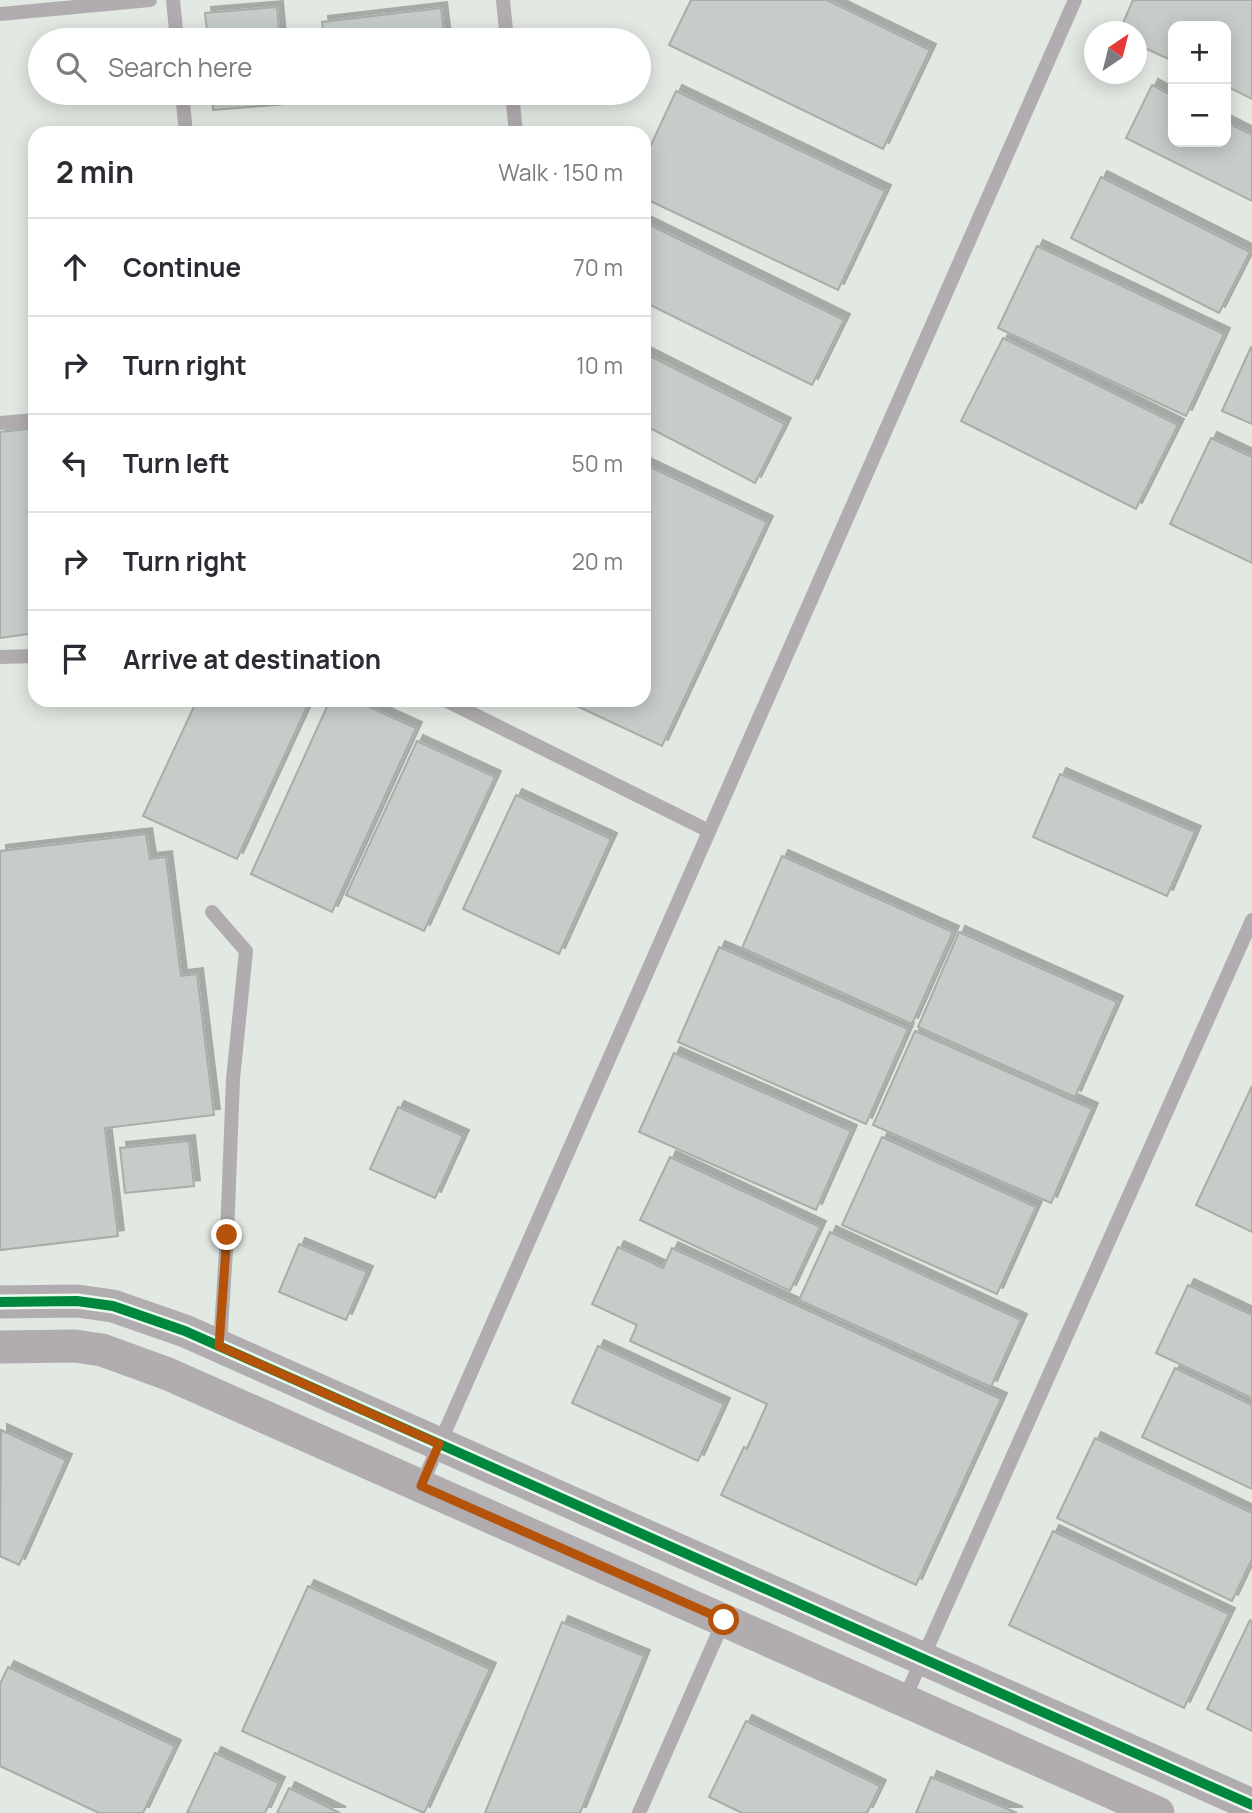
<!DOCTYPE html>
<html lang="en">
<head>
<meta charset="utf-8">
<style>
	:root { --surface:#fff; --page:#f7f7f7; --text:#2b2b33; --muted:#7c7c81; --line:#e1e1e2 }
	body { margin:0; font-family:Manrope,sans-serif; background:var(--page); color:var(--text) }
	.controls { position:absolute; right:21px; top:21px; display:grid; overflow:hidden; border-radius:14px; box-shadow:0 4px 18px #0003 }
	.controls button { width:63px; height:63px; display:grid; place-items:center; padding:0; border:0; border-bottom:2px solid var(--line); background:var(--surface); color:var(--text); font:35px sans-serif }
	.compass { position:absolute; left:1084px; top:21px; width:63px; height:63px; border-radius:50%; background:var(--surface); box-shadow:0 4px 18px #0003; rotate:35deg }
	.stop { position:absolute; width:21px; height:21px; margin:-16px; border:5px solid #b45309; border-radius:50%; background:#fff }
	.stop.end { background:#b45309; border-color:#fff; box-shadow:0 2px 7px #0008 }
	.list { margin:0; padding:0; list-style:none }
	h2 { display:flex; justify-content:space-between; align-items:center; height:91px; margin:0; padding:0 28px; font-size:30px }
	h2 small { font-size:23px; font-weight:400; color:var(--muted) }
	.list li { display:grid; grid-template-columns:46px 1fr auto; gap:21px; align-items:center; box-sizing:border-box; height:98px; padding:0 28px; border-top:2px solid var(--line) }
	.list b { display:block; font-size:26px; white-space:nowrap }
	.list em { font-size:23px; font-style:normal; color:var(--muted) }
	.icon { flex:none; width:38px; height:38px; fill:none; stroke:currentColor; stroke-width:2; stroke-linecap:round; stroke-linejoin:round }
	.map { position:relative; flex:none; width:1252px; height:1813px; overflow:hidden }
	.search { position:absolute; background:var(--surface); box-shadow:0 4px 18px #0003; left:28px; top:28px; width:623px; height:77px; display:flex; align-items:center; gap:18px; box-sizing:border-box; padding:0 24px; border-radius:38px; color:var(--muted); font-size:26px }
	.panel { position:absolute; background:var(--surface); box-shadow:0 4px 18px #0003; left:28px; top:126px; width:623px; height:581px; border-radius:21px }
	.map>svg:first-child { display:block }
	.building { fill:#c6ccc7; stroke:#a7ada8; stroke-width:2; filter:url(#shadow) }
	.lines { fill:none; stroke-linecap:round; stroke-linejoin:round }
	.service { stroke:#b1acaf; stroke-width:14 }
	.tertiary { stroke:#b1acaf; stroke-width:33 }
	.cycleway-casing { stroke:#ebfaee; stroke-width:15 }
	.cycleway { stroke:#00873e; stroke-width:10 }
	.route { stroke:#b45309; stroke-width:9 }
</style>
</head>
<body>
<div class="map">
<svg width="1252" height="1813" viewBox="0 0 1252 1813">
	<defs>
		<filter id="shadow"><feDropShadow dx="6" dy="-6" stdDeviation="0" flood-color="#0004"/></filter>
	</defs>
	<rect width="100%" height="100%" fill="#e2e8e2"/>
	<!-- building -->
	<g class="building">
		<path d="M691,0H827L930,50L883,149L669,45Z"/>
		<path d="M1133,0H1252V99L1226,86V26H1173V61L1136,44V32H1119Z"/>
		<path d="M277,7L280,40H208L205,13Z"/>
		<path d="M441,8L445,40H324L322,22Z"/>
		<path d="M1152,85L1173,96V142H1226V122L1252,135V201L1126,138Z"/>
		<path d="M676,91L885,191L838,290L644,198V160Z"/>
		<path d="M212,93H284L285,104L213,110Z"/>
		<path d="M1101,177L1250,252L1219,313L1071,238Z"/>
		<path d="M644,222L844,320L812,385L644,302Z"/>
		<path d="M1037,246L1224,334L1186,416L998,328Z"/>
		<path d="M1003,338L1178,425L1136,509L961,421Z"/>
		<path d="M1251,347H1252V424L1222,411Z"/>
		<path d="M644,353L785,424L755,483L644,425Z"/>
		<path d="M35,428V633L0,638V432Z"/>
		<path d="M1211,438L1252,457V563L1170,524Z"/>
		<path d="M644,464L767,522L662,746L564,700H644Z"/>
		<path d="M197,700H310L237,859L143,816Z"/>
		<path d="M330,700H354L416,728L332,912L251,874Z"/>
		<path d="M417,741L495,777L424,931L346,895Z"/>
		<path d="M1060,774L1195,832L1167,896L1033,837Z"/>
		<path d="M516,795L611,839L559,954L463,909Z"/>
		<path d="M146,834L150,859L166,857L181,976L197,974L214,1115L105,1128L118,1236L0,1250V851Z"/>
		<path d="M782,856L953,932L912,1024L742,948Z"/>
		<path d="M959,932L1117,1002L1075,1097L918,1027Z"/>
		<path d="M719,947L908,1029L866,1124L678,1042Z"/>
		<path d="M915,1031L1092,1109L1051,1203L873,1125Z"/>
		<path d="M674,1053L851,1131L816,1210L639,1132Z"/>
		<path d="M1252,1086V1232L1196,1205Z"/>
		<path d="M398,1107L463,1136L435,1198L370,1169Z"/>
		<path d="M882,1137L1036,1207L997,1294L842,1225Z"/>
		<path d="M189,1141L194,1186L125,1193L120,1148Z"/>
		<path d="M670,1157L820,1227L790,1291L640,1220Z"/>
		<path d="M830,1232L1021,1320L991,1387L799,1300Z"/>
		<path d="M299,1244L367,1272L346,1320L279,1292Z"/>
		<path d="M618,1247L663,1268L672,1248L1001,1399L916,1585L721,1495L744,1447L747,1449L767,1404L630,1341L637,1325L592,1304Z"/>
		<path d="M1188,1285L1252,1315V1398L1156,1353Z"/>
		<path d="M598,1346L724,1404L698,1461L572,1403Z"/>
		<path d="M1175,1368L1252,1405V1489L1142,1437Z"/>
		<path d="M1,1430L66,1460L19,1565L0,1556Z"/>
		<path d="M1095,1438L1252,1513V1559L1232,1601L1057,1518Z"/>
		<path d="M1053,1531L1229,1614L1184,1708L1009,1625Z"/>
		<path d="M308,1586L490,1669L424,1813L242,1731Z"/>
		<path d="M1250,1620L1252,1621V1731L1207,1709Z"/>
		<path d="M562,1622L644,1656L580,1813H485Z"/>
		<path d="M8,1667L175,1746L143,1813H99L0,1766V1684Z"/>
		<path d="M746,1721L880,1786L867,1813H742L709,1797Z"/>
		<path d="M215,1753L279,1783L265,1813H187Z"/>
		<path d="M931,1777L1017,1813H916Z"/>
		<path d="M289,1788L340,1813H277Z"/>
	</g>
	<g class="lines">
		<!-- service -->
		<g class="service">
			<path d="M173,0L177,40"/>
			<path d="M503,0L507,40"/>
			<path d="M0,14L150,0"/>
			<path d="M182,93L186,133"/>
			<path d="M512,93L516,133"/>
			<path d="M0,423L35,420"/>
			<path d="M0,657L35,656"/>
			<path d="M445,700L709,831"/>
			<path d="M212,912L246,951L233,1079L227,1235L220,1345"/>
			<path d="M421,1486L1075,0"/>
			<path d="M904,1700L1252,920"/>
			<path d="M639,1813L724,1620"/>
		</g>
		<!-- tertiary -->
		<g class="tertiary">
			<path d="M0,1302L77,1301L113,1306L185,1331L1252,1805"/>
			<path d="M0,1347L75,1346L102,1350L168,1374L1158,1813"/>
		</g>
		<!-- cycleway casing -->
		<g class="cycleway-casing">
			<path id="cycleway" d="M0,1302L77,1301L113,1306L185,1331L1252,1805"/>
		</g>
		<!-- cycleway -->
		<use href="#cycleway" class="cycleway"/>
	</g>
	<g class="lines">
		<!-- route -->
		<path class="route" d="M227,1235L219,1346L439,1444L421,1486L724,1620"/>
	</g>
</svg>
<div class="controls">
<button>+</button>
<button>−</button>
</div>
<svg class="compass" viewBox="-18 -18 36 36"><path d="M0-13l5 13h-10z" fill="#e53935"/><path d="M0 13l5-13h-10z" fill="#7c7c81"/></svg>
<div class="stop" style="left:724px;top:1620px"></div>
<div class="stop end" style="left:227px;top:1235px"></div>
<div class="search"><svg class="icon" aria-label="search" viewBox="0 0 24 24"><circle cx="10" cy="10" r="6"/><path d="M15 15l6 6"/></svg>Search here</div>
<section class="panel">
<h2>2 min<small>Walk · 150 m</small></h2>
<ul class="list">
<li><svg class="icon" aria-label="ahead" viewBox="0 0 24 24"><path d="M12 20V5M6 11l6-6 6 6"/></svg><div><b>Continue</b></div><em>70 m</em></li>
<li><svg class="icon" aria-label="right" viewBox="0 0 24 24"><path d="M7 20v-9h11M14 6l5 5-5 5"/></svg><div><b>Turn right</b></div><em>10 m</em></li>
<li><svg class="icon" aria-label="left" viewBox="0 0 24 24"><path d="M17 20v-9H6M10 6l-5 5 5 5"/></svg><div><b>Turn left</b></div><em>50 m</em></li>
<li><svg class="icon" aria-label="right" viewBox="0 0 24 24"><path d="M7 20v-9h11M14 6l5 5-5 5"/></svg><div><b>Turn right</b></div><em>20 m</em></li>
<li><svg class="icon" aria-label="arrive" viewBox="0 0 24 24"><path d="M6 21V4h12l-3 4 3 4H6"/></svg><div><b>Arrive at destination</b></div></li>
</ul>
</section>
</div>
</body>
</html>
